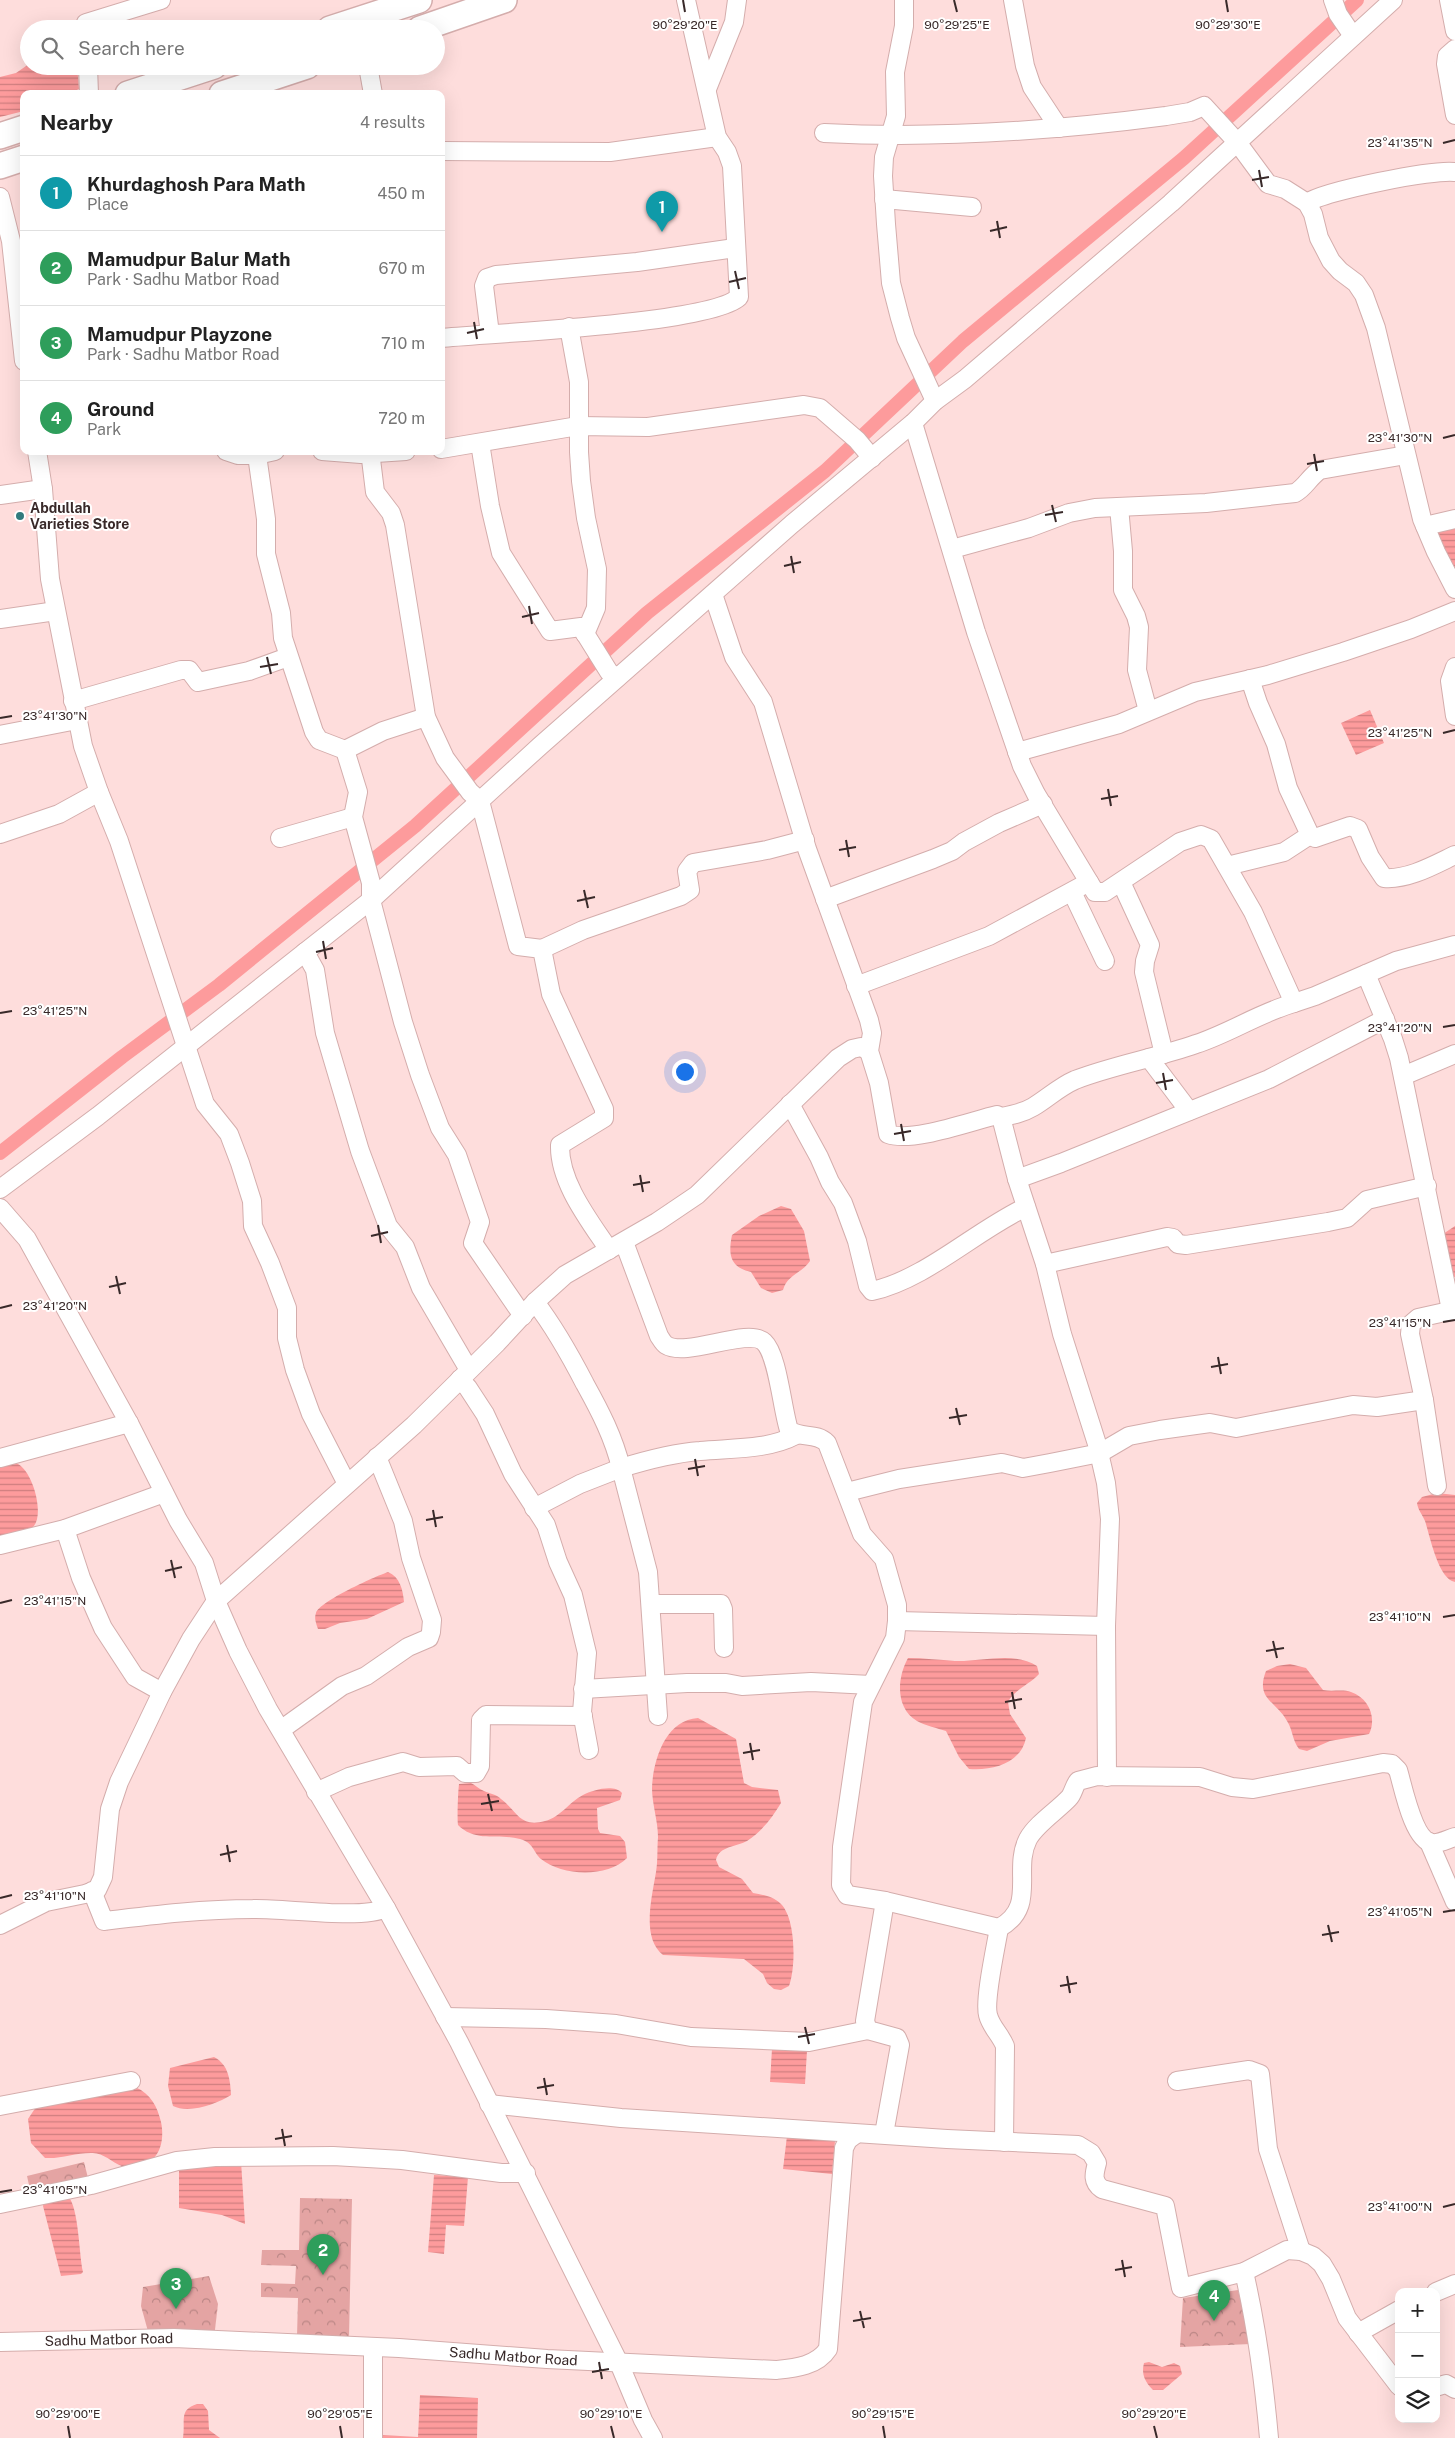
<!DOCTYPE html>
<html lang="en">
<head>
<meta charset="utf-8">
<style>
	:root { --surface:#fff; --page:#f6f6f6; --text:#222; --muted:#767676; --line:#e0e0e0; --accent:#2563eb }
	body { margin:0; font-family:"Public Sans",sans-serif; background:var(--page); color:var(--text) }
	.controls { position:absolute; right:15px; bottom:15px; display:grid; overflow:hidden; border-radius:10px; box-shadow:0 5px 20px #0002 }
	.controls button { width:45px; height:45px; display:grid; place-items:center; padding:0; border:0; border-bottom:1px solid var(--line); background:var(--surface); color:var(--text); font:25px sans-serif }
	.you { position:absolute; left:684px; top:1071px; width:18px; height:18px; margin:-12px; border:4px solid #fff; border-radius:50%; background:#1a73e8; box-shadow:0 0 0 8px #1a73e833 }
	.badge { display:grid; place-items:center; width:32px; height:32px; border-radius:50%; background:var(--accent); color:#fff; font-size:16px; font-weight:700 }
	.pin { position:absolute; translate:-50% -41px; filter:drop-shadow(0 1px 2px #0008) }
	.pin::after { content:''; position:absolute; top:26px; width:18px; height:15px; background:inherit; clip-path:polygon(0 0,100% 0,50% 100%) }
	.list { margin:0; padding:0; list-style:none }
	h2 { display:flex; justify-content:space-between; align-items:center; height:65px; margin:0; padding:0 20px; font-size:21px }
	h2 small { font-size:16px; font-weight:400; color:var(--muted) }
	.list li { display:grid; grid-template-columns:32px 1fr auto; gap:15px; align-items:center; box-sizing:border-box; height:75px; padding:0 20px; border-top:1px solid var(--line) }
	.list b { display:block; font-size:19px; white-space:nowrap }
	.list p { margin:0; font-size:16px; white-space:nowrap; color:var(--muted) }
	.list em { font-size:16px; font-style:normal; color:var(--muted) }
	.icon { flex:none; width:28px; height:28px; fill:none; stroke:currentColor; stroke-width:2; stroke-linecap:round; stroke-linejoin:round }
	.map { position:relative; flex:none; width:1455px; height:2438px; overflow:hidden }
	.search { position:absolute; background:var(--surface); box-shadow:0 5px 20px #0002; left:20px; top:20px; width:425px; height:55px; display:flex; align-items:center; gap:12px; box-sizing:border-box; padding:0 18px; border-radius:28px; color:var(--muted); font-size:19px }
	.panel { position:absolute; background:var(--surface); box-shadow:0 5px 20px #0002; left:20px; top:90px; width:425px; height:365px; border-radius:10px }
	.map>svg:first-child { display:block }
	.forest { fill:url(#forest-crowns) }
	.water { fill:url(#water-rules) }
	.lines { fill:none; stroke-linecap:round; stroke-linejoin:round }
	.canal { stroke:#fd9b9c; stroke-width:14 }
	.minor-casing { stroke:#d4adac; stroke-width:20 }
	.highway-casing { stroke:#d4adac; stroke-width:28 }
	.minor { stroke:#fff; stroke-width:18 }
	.highway { stroke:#fff; stroke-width:25 }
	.ticks { fill:none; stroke:#382929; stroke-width:2 }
	.poi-dot { fill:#317b7e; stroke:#fff; stroke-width:2 }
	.labels { text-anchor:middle; stroke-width:4; stroke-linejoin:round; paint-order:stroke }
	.poi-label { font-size:14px; font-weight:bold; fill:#382929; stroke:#fff; text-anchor:start }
	.street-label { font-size:14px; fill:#382929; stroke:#fff }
	.ticks-label { font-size:12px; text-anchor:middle; fill:#382929; stroke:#fff; stroke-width:4; stroke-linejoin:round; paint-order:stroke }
</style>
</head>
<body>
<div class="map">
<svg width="1455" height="2438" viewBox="0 0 1455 2438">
	<defs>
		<pattern id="forest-crowns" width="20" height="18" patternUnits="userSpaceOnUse" patternTransform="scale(1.25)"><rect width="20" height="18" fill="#e4a4a3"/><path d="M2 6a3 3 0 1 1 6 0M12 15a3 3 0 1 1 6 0" fill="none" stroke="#ba8685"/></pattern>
		<pattern id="water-rules" width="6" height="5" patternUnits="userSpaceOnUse" patternTransform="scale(1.25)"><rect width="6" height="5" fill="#fd9b9c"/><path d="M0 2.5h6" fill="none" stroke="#ce7e7f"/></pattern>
	</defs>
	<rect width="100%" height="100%" fill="#fedddc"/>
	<!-- forest -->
	<g class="forest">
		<path d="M84,2162L89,2182L31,2194L27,2176Z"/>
		<path d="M300,2198L352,2199L349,2338L297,2337L298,2298L261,2297V2283L295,2284L296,2266L261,2265L262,2250H299Z"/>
		<path d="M209,2276L218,2304L214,2338L149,2335L141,2306L143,2287Z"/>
		<path d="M1238,2290L1251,2344L1180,2347L1183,2298Z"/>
	</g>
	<!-- water -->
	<g class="water">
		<path d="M29,64V66H77L79,89L68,94H24V111L0,117V77L16,73Z"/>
		<path d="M1455,523V570L1451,569L1435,527Z"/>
		<path d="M1370,710L1384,743L1356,755L1341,723Z"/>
		<path d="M781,1206L791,1209L804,1231L810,1261C802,1273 787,1275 783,1290L772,1293L761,1288L751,1272C730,1267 728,1255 732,1235L759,1216Z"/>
		<path d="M1455,1226V1277H1450L1440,1236Z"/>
		<path d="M7,1462C10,1463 16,1463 18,1464C33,1472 45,1515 33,1527C26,1534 9,1537 0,1540V1463Z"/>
		<path d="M1437,1493L1455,1495V1582C1438,1579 1430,1536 1425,1521C1422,1514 1418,1510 1417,1503L1422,1497Z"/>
		<path d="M388,1572C400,1577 403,1590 404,1602L367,1619L340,1623L325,1629H318C316,1623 314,1618 316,1613C320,1601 374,1577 388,1572Z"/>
		<path d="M908,1658C924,1658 940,1660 955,1661C981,1662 1014,1651 1037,1666L1039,1674C1029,1685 1015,1689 1008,1702L1010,1714L1026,1738C1021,1763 993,1771 969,1769L959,1757L946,1731C937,1728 926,1726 917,1721C895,1708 897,1678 908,1658Z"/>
		<path d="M1290,1664L1306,1668L1323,1690C1332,1692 1343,1689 1351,1692C1369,1698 1377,1718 1369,1734L1330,1741L1307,1751L1299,1749C1292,1740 1293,1730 1287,1721C1276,1701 1255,1699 1266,1671L1277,1666Z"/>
		<path d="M698,1718L736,1739L744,1783L752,1787L778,1790L781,1803C772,1818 762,1831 747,1841C736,1847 719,1846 716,1860L719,1867L742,1879L753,1893C763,1895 773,1896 781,1904C796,1919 796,1967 789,1986L781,1990L774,1989L767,1983L763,1974L744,1959L663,1955C641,1938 652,1897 656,1872C658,1861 657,1849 658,1837C658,1821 652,1804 652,1788C653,1759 666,1720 698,1718Z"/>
		<path d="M471,1783C475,1785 479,1789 484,1791C490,1794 496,1794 501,1799C518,1812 520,1828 545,1821C561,1817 569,1802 583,1795C593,1790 614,1784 622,1793L620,1800L597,1808L598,1829L600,1833L620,1836L625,1842L627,1858C607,1878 562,1876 541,1859C533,1852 534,1843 520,1839C498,1833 476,1843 458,1825C457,1818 458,1792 459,1784Z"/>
		<path d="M772,2049L807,2051L805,2084L770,2082Z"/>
		<path d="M214,2057C229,2065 230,2080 231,2095C217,2104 189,2114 173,2106L168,2086L170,2068Z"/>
		<path d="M135,2087C151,2094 157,2106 161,2122C165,2141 160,2163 137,2166C132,2166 126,2167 122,2166C111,2162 103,2152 91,2153C75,2153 61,2159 45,2158L31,2143L28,2119L36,2107Z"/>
		<path d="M787,2136L835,2141L832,2174L783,2169Z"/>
		<path d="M241,2161L245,2224L222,2215L179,2208V2165Z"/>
		<path d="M434,2175L468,2177L464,2226L446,2225L444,2254L428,2252Z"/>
		<path d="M68,2196C79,2208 79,2255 83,2272L81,2274L61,2276L43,2206L44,2202Z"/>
		<path d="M1149,2362L1162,2367L1174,2363L1180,2366L1182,2374L1163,2390H1153C1145,2382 1141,2374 1144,2363Z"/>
		<path d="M420,2395L478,2398L477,2438H382L383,2435L418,2437Z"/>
		<path d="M197,2404H203L208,2411L209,2430L220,2438H183C186,2421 178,2410 197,2404Z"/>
	</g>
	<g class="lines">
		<!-- canal -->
		<path class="canal" d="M0,1153L122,1057L219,985L415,826L647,613L825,471L963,341L1184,158L1357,0"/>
		<!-- minor casing -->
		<g class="minor-casing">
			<g id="minor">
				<path d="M904,0V26L895,72L896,116L884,157L883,176L886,224L891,283L900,318L906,338L935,401"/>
				<path d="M1013,0L1025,66L1032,87L1059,128"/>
				<path d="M1333,0L1338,14L1353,36"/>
				<path d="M1449,0L1455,31"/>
				<path d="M86,29V23L161,0"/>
				<path d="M1455,49L1447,56L1446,64L1455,115"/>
				<path d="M88,66L89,94"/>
				<path d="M368,66L373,94"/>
				<path d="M707,89L734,22L737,0"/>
				<path d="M824,133C939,139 1052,131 1166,116L1190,112L1204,106L1237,142L1268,184L1285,189L1307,203L1313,214L1319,238L1331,261L1340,271L1356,283L1364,295L1376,328L1422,519L1436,552L1455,589"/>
				<path d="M441,151L610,152L717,137"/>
				<path d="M0,197L11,241L24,361"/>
				<path d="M884,199L972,207"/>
				<path d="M1307,203C1324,191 1434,169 1455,172"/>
				<path d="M569,327L579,382V452L581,481L586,518L597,569L596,608L585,634"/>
				<path d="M490,334L484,286L487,278L496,275L637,262L735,248"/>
				<path d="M441,338C492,333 711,324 739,297L732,166L727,152L717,137L686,0"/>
				<path d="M913,423L976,632L1022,766L1036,794L1095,892H1105L1180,842L1201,835L1211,839L1253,912L1294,1003L1315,996L1396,961L1455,945"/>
				<path d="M480,443L490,506L501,553L550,631L581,627L609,672L617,678"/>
				<path d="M441,449L578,426L648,427L804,405L820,408L857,440L872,458"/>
				<path d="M37,451L43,489L50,579L83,746L99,792L119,841L205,1104L229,1134L240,1163L252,1201L253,1226L270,1263L287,1308V1338L295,1370L311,1414L347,1484"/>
				<path d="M226,451L238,455H257L266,519V554L281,613L283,638L314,732L319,740L345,750L358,792L353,817L371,883V900L403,1022L420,1075L440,1128L457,1155L480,1222L473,1243L523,1316"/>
				<path d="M322,451L361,454L406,451"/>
				<path d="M370,451L375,492L391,513L395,525L426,717L445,758L470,792L480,801L518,946L542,949L551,994L604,1109V1118L560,1145C559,1182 589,1220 609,1250"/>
				<path d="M257,455L275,451"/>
				<path d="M0,495L43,489"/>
				<path d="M1119,507L1123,551V590L1136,616L1139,627L1137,670L1148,711"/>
				<path d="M1425,526L1455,519"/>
				<path d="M952,549L1029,528L1069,513L1095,508L1206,503L1295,493C1306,487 1309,477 1320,470L1406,455"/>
				<path d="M713,594L734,657L763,702L807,849L869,1020L872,1033L869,1051L879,1083L888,1134C912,1143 971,1121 997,1115L1001,1117C1012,1115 1023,1113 1033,1107C1048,1098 1059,1087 1075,1080C1114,1065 1156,1058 1196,1044C1230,1033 1259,1013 1294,1003"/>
				<path d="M0,619L56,611"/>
				<path d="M1455,667L1450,681L1455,716"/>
				<path d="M1250,679L1258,703L1276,744L1288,788L1310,835L1315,838L1350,826L1358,829L1370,857L1384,878C1408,880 1434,865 1455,855"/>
				<path d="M73,701L181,670H189L198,682L249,671L288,657"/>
				<path d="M0,735L77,720"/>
				<path d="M345,750L383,731L426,717"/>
				<path d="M1017,752L1119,724L1195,692L1268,675L1343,652L1411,629L1455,611"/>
				<path d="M0,834L59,814L99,792"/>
				<path d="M280,838L353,817"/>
				<path d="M1227,866L1284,852L1310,835"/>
				<path d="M1121,882L1150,945L1145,961L1144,972L1164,1054"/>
				<path d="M1072,892L1105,961"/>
				<path d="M825,899L933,859L952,851L964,842L999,823L1043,804"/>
				<path d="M542,949L583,930L681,896L690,890L687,871L693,863L767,850L805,840"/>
				<path d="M305,952L315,970L325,1033L360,1151L388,1226L405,1247L421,1288L469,1370"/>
				<path d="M1366,974L1393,1039L1399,1058L1450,1305L1455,1311"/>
				<path d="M856,986L989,936L1089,882"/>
				<path d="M1149,1058L1189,1111"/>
				<path d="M1403,1076L1455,1054"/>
				<path d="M790,1104L819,1157L830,1182L843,1203L857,1241L868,1286L872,1291C926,1279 975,1231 1026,1207"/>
				<path d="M1001,1117L1017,1179L1045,1264L1062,1334L1097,1444L1106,1483L1110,1519L1106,1626L1107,1777"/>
				<path d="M1017,1179L1061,1163L1269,1079L1385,1019"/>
				<path d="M0,1189L98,1116L371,900L540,746L792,524L913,423L935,401L965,379L1171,203L1393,0"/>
				<path d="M0,1208L27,1239L129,1423L178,1520L204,1563L216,1601L238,1651L268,1709L386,1908L459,2042L619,2363L643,2420L653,2438"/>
				<path d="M624,1242L659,1336C661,1339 663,1343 666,1345C686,1358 748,1327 764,1342C778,1355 782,1409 789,1430C801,1439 816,1432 827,1443L862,1534L884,1559L897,1605V1621L895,1638L863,1702L842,1847L841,1885L847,1895L885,1901L999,1928C1038,1907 1012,1870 1028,1839C1036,1824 1058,1810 1069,1798C1073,1794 1074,1786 1078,1781L1097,1776L1200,1777L1232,1787L1253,1789L1383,1763L1392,1764L1398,1770C1403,1786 1413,1840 1432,1843C1439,1844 1448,1839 1455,1837"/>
				<path d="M1045,1264L1167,1237L1173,1238L1178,1244L1186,1245L1328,1222L1347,1218L1367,1200L1427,1186"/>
				<path d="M535,1302C555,1328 570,1355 585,1384C600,1411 614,1438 621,1468C647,1460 673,1453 700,1451C731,1448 768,1450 796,1435"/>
				<path d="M460,1379L468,1388L485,1414L513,1474L546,1525L558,1562L573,1595L587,1653L582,1712L589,1750"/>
				<path d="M1424,1400L1437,1486"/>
				<path d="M0,1458L129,1423"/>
				<path d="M847,1492L899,1479L1002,1463L1023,1468L1050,1463L1100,1453L1129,1436L1160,1430L1210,1423L1236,1428L1353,1405L1377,1407L1424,1400L1410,1334L1411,1324L1418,1318L1454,1310"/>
				<path d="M534,1508L580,1484L621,1468L648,1572L658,1716"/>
				<path d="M65,1529L81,1578L103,1628L135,1677L162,1692"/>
				<path d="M0,1545L65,1529L164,1493"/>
				<path d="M652,1604H721L723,1609L724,1648"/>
				<path d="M897,1621L1106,1626"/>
				<path d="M583,1689L687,1683H726L742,1686L811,1682L871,1685"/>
				<path d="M282,1729L342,1686L366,1676L408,1647L429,1638L431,1632L432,1620L411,1558L403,1521L377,1457"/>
				<path d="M316,1792L349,1777L403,1762L419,1767L457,1766L465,1773H476L480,1766L481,1720L486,1715L583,1716"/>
				<path d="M1429,1842L1455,1902"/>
				<path d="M92,1891L104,1921C154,1915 203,1909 253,1909C284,1908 362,1920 386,1908"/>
				<path d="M0,1925L46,1902L85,1894L97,1890L103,1877L110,1809L119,1782L162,1692L191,1639L216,1601L414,1425L497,1343L535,1302L565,1275L657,1222L697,1195L838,1058L852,1049L861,1047L869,1051"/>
				<path d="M999,1928C996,1946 984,2000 988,2015C991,2027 1000,2034 1005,2046L1004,2142"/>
				<path d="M445,2017L546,2019L616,2024L691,2037L809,2042L868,2030"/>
				<path d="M1177,2081L1249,2070L1260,2074L1268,2149L1301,2251"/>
				<path d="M489,2104L621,2118L947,2139L1078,2145L1091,2153L1097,2163C1094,2174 1092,2182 1102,2189L1165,2206L1181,2288L1244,2272L1287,2250L1301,2251L1313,2256L1322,2264L1331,2279L1347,2318L1399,2386"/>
				<path d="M0,2106L131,2081"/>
				<path d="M884,2134L900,2045L897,2038L868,2030L865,2021L885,1901"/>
				<path d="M0,2204L91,2185L177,2161L215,2157L333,2156L402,2160L501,2173H526"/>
				<path d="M1244,2272C1257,2328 1264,2382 1269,2438"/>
				<path d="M1436,2292L1455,2284"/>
				<path d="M1358,2333L1399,2310"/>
				<path id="s1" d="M0,2342L174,2338L399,2348L547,2359L776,2370C795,2368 817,2366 828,2349L844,2148L848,2140L856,2134"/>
				<path d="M1436,2387L1446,2384L1455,2389"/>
				<path d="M373,2438V2347"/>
			</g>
		</g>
		<!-- highway casing -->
		<g class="highway-casing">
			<g id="highway">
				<path d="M330,29L419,0"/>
				<path d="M420,29L504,0"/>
				<path d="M128,94L214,66"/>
				<path d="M222,94L307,66"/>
				<path d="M0,136L24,128"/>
				<path d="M0,166L24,158"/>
			</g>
		</g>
		<!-- minor -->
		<use href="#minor" class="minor"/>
		<!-- highway -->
		<use href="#highway" class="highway"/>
	</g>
	<!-- ticks -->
	<path class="ticks" d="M683,0L685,12M954,0L957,12M1226,0L1228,12M1443,143L1455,140M1259,170L1262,187M1252,180L1269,177M997,221L1000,238M990,231L1007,227M735,271L739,289M729,282L746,278M474,322L477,339M467,333L484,329M1443,438L1455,435M1314,454L1317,471M1307,464L1324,461M1052,505L1056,522M1045,515L1063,512M791,556L794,573M784,566L801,562M529,606L532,624M522,617L539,613M267,657L271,674M260,667L278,664M0,718L12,716M1443,733L1455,730M1108,789L1111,806M1101,799L1118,796M846,840L849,857M839,850L856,847M584,890L588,908M577,901L595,897M323,941L326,959M316,952L333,948M0,1013L12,1011M1443,1027L1455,1025M1163,1073L1166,1090M1156,1083L1173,1080M901,1124L904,1141M894,1134L911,1131M640,1175L643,1192M633,1185L650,1182M378,1225L381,1243M371,1236L388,1232M116,1276L120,1294M109,1287L126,1283M0,1308L12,1305M1443,1322L1455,1320M1218,1357L1221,1374M1211,1367L1228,1364M956,1408L960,1425M949,1418L967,1415M695,1459L698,1476M688,1469L705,1466M433,1510L436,1527M426,1520L443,1517M171,1560L175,1578M165,1571L182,1567M0,1603L12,1600M1443,1617L1455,1615M1273,1641L1277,1658M1266,1651L1284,1648M1012,1692L1015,1709M1005,1702L1022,1699M750,1743L753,1760M743,1753L760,1750M488,1794L492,1811M481,1804L499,1801M227,1845L230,1862M220,1855L237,1851M0,1898L12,1895M1443,1912L1455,1910M1328,1925L1332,1942M1322,1935L1339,1932M1067,1976L1070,1993M1060,1986L1077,1983M805,2027L809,2044M798,2037L815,2034M544,2078L547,2095M537,2088L554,2085M282,2129L285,2146M275,2139L292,2136M0,2192L12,2190M1443,2207L1455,2204M1122,2260L1125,2277M1115,2270L1132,2267M860,2311L864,2328M853,2321L871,2318M599,2362L602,2379M592,2372L609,2369M68,2426L70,2438M340,2426L342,2438M611,2426L614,2438M883,2426L885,2438M1154,2426L1157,2438"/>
	<!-- markers -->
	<circle class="poi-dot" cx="20" cy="516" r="5"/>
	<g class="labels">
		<!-- poi labels -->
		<g class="poi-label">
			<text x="30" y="513">Abdullah<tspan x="30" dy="16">Varieties Store</tspan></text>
		</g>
		<!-- street labels -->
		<g class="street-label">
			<text dy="5" stroke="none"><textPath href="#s1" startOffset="109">Sadhu Matbor Road</textPath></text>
			<text dy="5" stroke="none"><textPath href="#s1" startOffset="514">Sadhu Matbor Road</textPath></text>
		</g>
	</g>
	<g class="ticks-label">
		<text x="685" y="29">90°29'20"E</text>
		<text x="957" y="29">90°29'25"E</text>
		<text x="1228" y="29">90°29'30"E</text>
		<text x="1400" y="147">23°41'35"N</text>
		<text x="1400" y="442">23°41'30"N</text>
		<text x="55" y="720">23°41'30"N</text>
		<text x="1400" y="737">23°41'25"N</text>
		<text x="55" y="1015">23°41'25"N</text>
		<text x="1400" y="1032">23°41'20"N</text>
		<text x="55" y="1310">23°41'20"N</text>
		<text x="1400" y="1327">23°41'15"N</text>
		<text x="55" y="1605">23°41'15"N</text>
		<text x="1400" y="1621">23°41'10"N</text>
		<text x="55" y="1900">23°41'10"N</text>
		<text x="1400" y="1916">23°41'05"N</text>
		<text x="55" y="2194">23°41'05"N</text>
		<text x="1400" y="2211">23°41'00"N</text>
		<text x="68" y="2418">90°29'00"E</text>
		<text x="340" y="2418">90°29'05"E</text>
		<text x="611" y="2418">90°29'10"E</text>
		<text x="883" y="2418">90°29'15"E</text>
		<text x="1154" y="2418">90°29'20"E</text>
	</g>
</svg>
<div class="controls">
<button>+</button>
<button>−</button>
<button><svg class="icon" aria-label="layers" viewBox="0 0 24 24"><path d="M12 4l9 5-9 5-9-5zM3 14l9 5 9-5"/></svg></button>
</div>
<div class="you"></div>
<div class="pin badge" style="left:662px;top:232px;background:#0f9aa8">1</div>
<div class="pin badge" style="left:323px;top:2275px;background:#2e9e5b">2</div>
<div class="pin badge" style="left:176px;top:2309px;background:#2e9e5b">3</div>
<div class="pin badge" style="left:1214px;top:2321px;background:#2e9e5b">4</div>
<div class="search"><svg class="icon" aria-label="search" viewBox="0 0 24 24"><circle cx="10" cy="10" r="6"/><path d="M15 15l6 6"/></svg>Search here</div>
<section class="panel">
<h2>Nearby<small>4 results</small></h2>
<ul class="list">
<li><span class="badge" style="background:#0f9aa8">1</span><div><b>Khurdaghosh Para Math</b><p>Place</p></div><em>450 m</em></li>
<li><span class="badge" style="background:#2e9e5b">2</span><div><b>Mamudpur Balur Math</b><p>Park · Sadhu Matbor Road</p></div><em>670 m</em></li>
<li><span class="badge" style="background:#2e9e5b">3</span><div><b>Mamudpur Playzone</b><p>Park · Sadhu Matbor Road</p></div><em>710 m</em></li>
<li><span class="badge" style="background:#2e9e5b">4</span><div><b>Ground</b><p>Park</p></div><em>720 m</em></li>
</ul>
</section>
</div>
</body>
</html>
